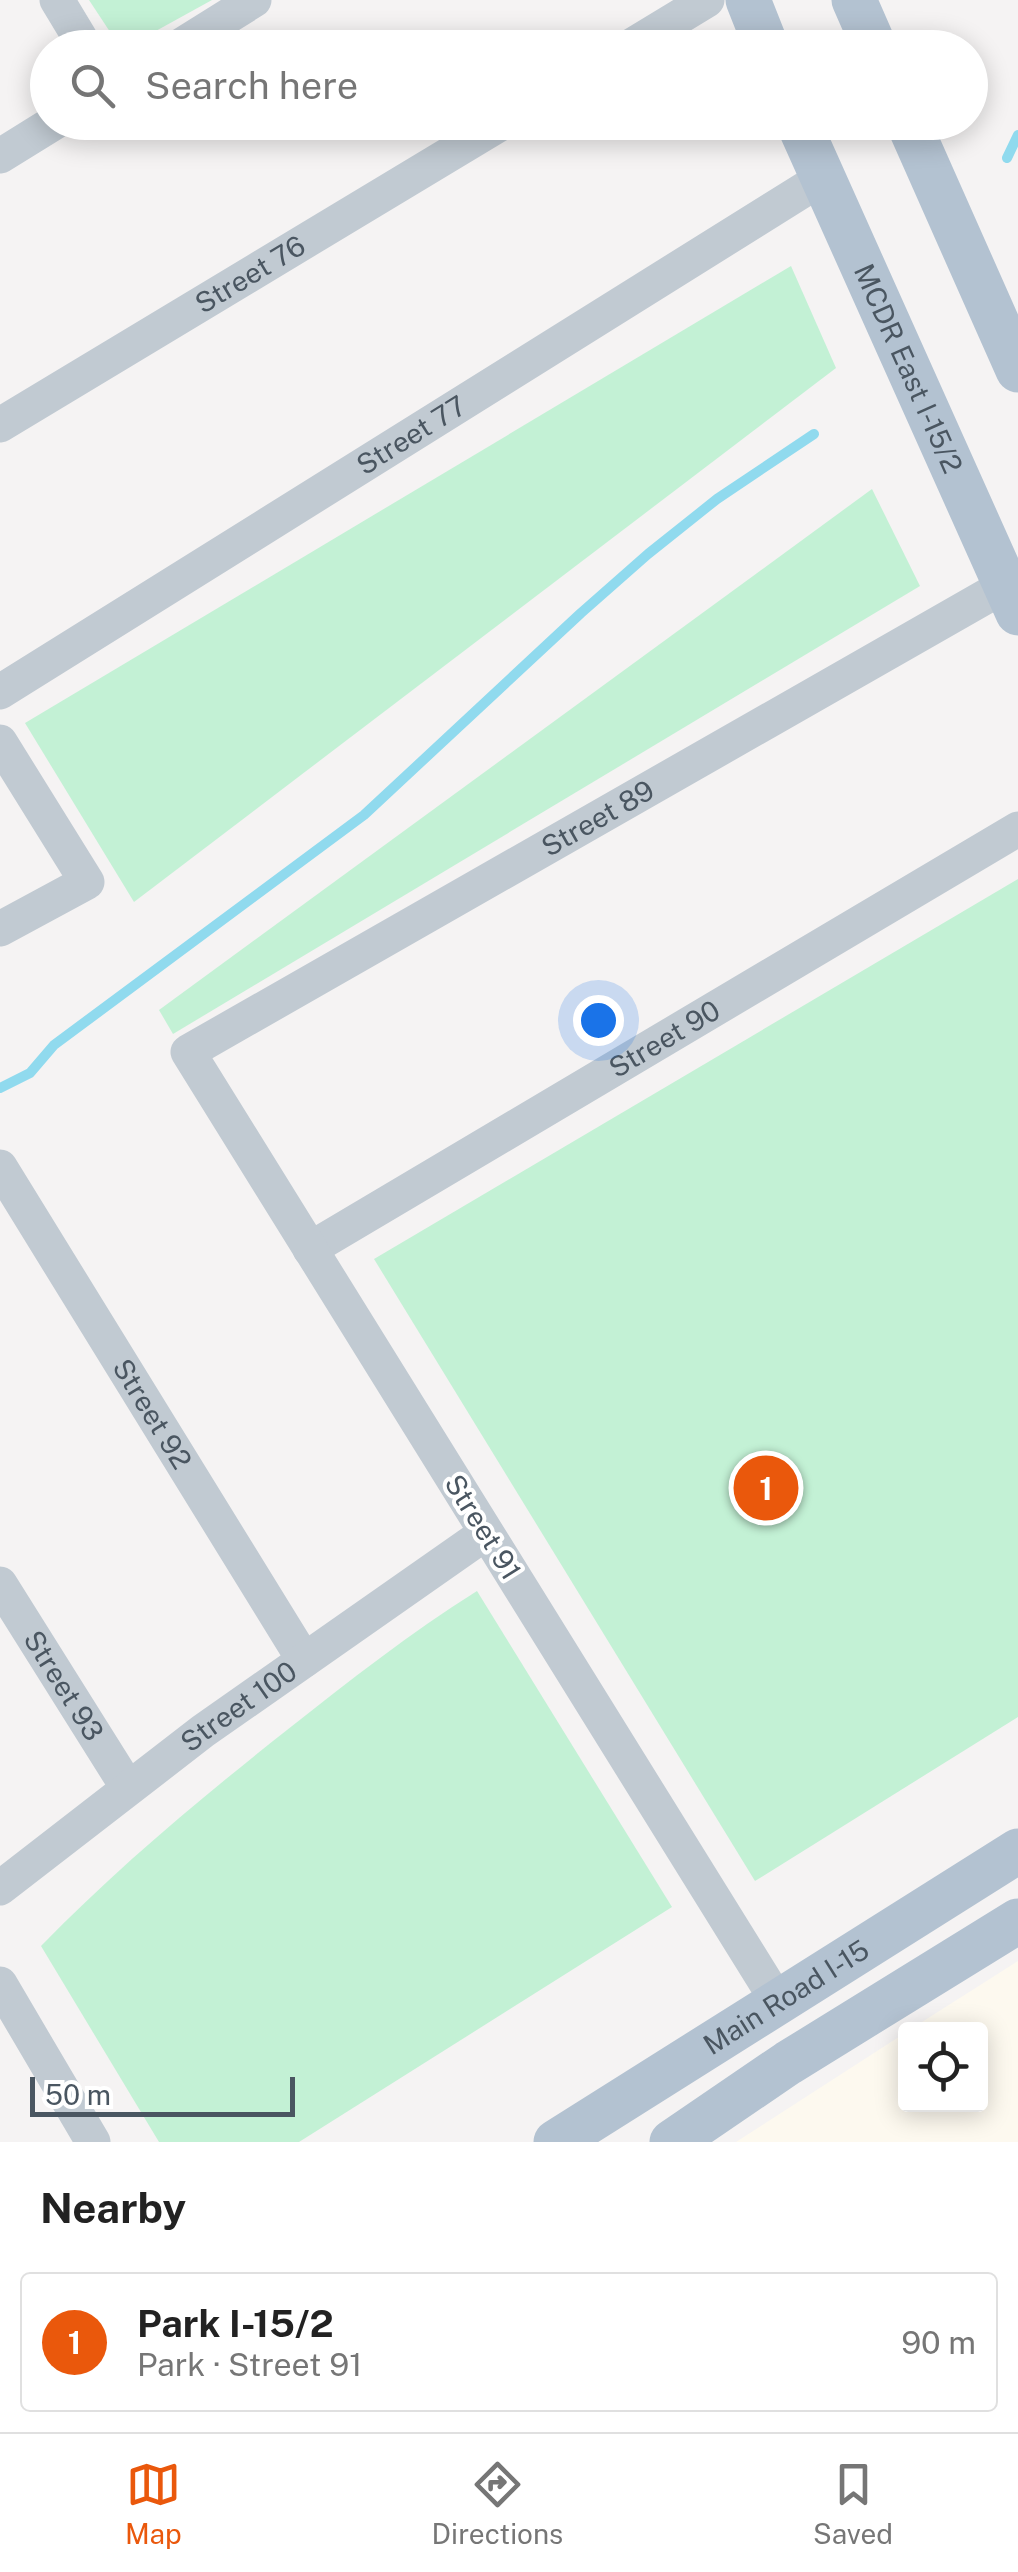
<!DOCTYPE html>
<html lang="en">
<head>
<meta charset="utf-8">
<style>
	:root { --surface:#fff; --page:#f6f6f6; --text:#222; --muted:#767676; --line:#e0e0e0; --accent:#ea580c }
	body { margin:0; font-family:"Public Sans",sans-serif; background:var(--page); color:var(--text) }
	.controls { position:absolute; right:30px; bottom:30px; display:grid; overflow:hidden; border-radius:10px; box-shadow:0 5px 25px #0003 }
	.controls button { width:90px; height:90px; display:grid; place-items:center; padding:0; border:0; border-bottom:2px solid var(--line); background:var(--surface); color:var(--text); font:50px sans-serif }
	.scale { position:absolute; left:30px; bottom:25px; width:265px; box-sizing:border-box; padding-left:10px; border:5px solid #4a5661; border-top:0; font-size:28px; line-height:35px; white-space:nowrap; color:#4a5661; -webkit-text-stroke:8px #fff; paint-order:stroke }
	.you { position:absolute; left:598px; top:1020px; width:35px; height:35px; margin:-25px; border:8px solid #fff; border-radius:50%; background:#1a73e8; box-shadow:0 0 0 15px #1a73e833 }
	.badge { display:grid; place-items:center; width:65px; height:65px; border-radius:50%; background:var(--accent); color:#fff; font-size:32px; font-weight:700 }
	.pin { position:absolute; translate:-50% -50%; border:5px solid #fff; box-shadow:0 2px 10px #0006 }
	.list { margin:0; padding:0; list-style:none }
	h2 { display:flex; justify-content:space-between; align-items:center; height:130px; margin:0; padding:0 40px; font-size:42px }
	h2 small { font-size:32px; font-weight:400; color:var(--muted) }
	.list li { display:grid; grid-template-columns:65px 1fr auto; gap:30px; align-items:center; box-sizing:border-box; height:140px; margin:0 20px 20px; padding:0 20px; border:2px solid var(--line); border-radius:10px }
	.list b { display:block; font-size:38px; white-space:nowrap }
	.list p { margin:0; font-size:32px; white-space:nowrap; color:var(--muted) }
	.list em { font-size:32px; font-style:normal; color:var(--muted) }
	.icon { flex:none; width:55px; height:55px; fill:none; stroke:currentColor; stroke-width:2; stroke-linecap:round; stroke-linejoin:round }
	.map { position:relative; flex:none; width:1018px; height:2142px; overflow:hidden }
	.search { position:absolute; background:var(--surface); box-shadow:0 5px 25px #0003; left:30px; right:30px; top:30px; height:110px; display:flex; align-items:center; gap:25px; box-sizing:border-box; padding:0 35px; border-radius:55px; color:var(--muted); font-size:38px }
	.sheet { height:290px; background:var(--surface) }
	nav { display:flex; justify-content:space-around; align-items:center; box-sizing:border-box; height:140px; border-top:2px solid var(--line); background:var(--surface); font-size:28px; color:var(--muted) }
	nav a { display:grid; justify-items:center; gap:5px }
	nav .on { color:var(--accent) }
	.map>svg:first-child { display:block }
	.commercial { fill:#fdf9ef }
	.green { fill:#c3f1d5 }
	.lines { fill:none; stroke-linecap:round; stroke-linejoin:round }
	.stream { stroke:#90daee; stroke-width:10 }
	.minor { stroke:#c1cad2; stroke-width:35 }
	.major { stroke:#b3c2d1; stroke-width:45 }
	.labels { text-anchor:middle; stroke-width:8; stroke-linejoin:round; paint-order:stroke }
	.street-label { font-size:28px; fill:#4a5661; stroke:#fff }
</style>
</head>
<body>
<div class="map">
<svg width="1018" height="2142" viewBox="0 0 1018 2142">
	<rect width="100%" height="100%" fill="#f5f3f3"/>
	<!-- commercial -->
	<path class="commercial" d="M1018,1961V2142H736L905,2033L906,2104H980V2030L911,2029Z"/>
	<!-- green -->
	<g class="green">
		<path d="M89,0H212L125,48L120,47Z"/>
		<path d="M791,266L836,368L134,902L25,723Z"/>
		<path d="M872,489L920,586L173,1034L159,1010Z"/>
		<path d="M1018,879V1717L755,1881L374,1259Z"/>
		<path d="M477,1591L672,1907L299,2142H159L41,1946C118,1867 201,1798 287,1730C349,1681 410,1633 477,1591Z"/>
	</g>
	<g class="lines">
		<!-- stream -->
		<g class="stream">
			<path d="M1007,158L1018,135"/>
			<path d="M0,1088L30,1073L54,1045L364,815L581,613L648,554L717,499L814,434"/>
		</g>
		<!-- minor -->
		<g class="minor">
			<path d="M57,0L86,48"/>
			<path d="M177,48L254,0"/>
			<path d="M628,48L707,0"/>
			<path d="M0,156L55,122"/>
			<path id="s1" d="M0,425L503,122"/>
			<path id="s2" d="M0,692L821,179"/>
			<path d="M0,742L87,882L0,929"/>
			<path id="s3" d="M0,1167L304,1660"/>
			<path id="s4" d="M310,1249L1018,829"/>
			<path id="s5" d="M0,1584L128,1788"/>
			<path id="s6" d="M0,1888L203,1731L486,1533"/>
			<path d="M0,1984L93,2142"/>
			<path id="s7" d="M778,2002L188,1052L1006,585"/>
		</g>
		<!-- major -->
		<g class="major">
			<path d="M748,0L767,48"/>
			<path d="M854,0L875,48"/>
			<path id="s8" d="M798,122L1018,613"/>
			<path d="M908,122L1018,370"/>
			<path id="s9" d="M556,2142L1018,1851"/>
			<path d="M672,2142L788,2063L1018,1921"/>
		</g>
	</g>
	<g class="labels">
		<!-- street labels -->
		<g class="street-label">
			<text dy="10" stroke="none"><textPath href="#s1" startOffset="292">Street 76</textPath></text>
			<text dy="10" stroke="none"><textPath href="#s8" startOffset="270">MCDR East I-15/2</textPath></text>
			<text dy="10" stroke="none"><textPath href="#s2" startOffset="485">Street 77</textPath></text>
			<text dy="10" stroke="none"><textPath href="#s7" startOffset="1590">Street 89</textPath></text>
			<text dy="10" stroke="none"><textPath href="#s4" startOffset="412">Street 90</textPath></text>
			<text dy="10" stroke="none"><textPath href="#s3" startOffset="290">Street 92</textPath></text>
			<text transform="translate(483 1527) rotate(58)" y="10">Street 91</text>
			<text dy="10" stroke="none"><textPath href="#s5" startOffset="120">Street 93</textPath></text>
			<text dy="10" stroke="none"><textPath href="#s6" startOffset="300">Street 100</textPath></text>
			<text dy="10" stroke="none"><textPath href="#s9" startOffset="272">Main Road I-15</textPath></text>
		</g>
	</g>
</svg>
<div class="controls">
<button><svg class="icon" aria-label="locate" viewBox="0 0 24 24"><circle cx="12" cy="12" r="6"/><path d="M12 2v4M12 18v4M2 12h4M18 12h4"/></svg></button>
</div>
<div class="scale">50 m</div>
<div class="you"></div>
<div class="pin badge" style="left:766px;top:1488px">1</div>
<div class="search"><svg class="icon" aria-label="search" viewBox="0 0 24 24"><circle cx="10" cy="10" r="6"/><path d="M15 15l6 6"/></svg>Search here</div>
</div>
<section class="sheet">
<h2>Nearby<small></small></h2>
<ul class="list">
<li><span class="badge">1</span><div><b>Park I-15/2</b><p>Park · Street 91</p></div><em>90 m</em></li>
</ul>
</section>
<nav>
<a class="on"><svg class="icon" aria-label="map" viewBox="0 0 24 24"><path d="M3 6l6-2 6 2 6-2v14l-6 2-6-2-6 2zM9 4v14M15 6v14"/></svg>Map</a>
<a><svg class="icon" aria-label="directions" viewBox="0 0 24 24"><path d="M12 3l9 9-9 9-9-9zM9 14v-3h6M13 9l2 2-2 2"/></svg>Directions</a>
<a><svg class="icon" aria-label="saved" viewBox="0 0 24 24"><path d="M7 4h10v16l-5-4-5 4z"/></svg>Saved</a>
</nav>
</body>
</html>
